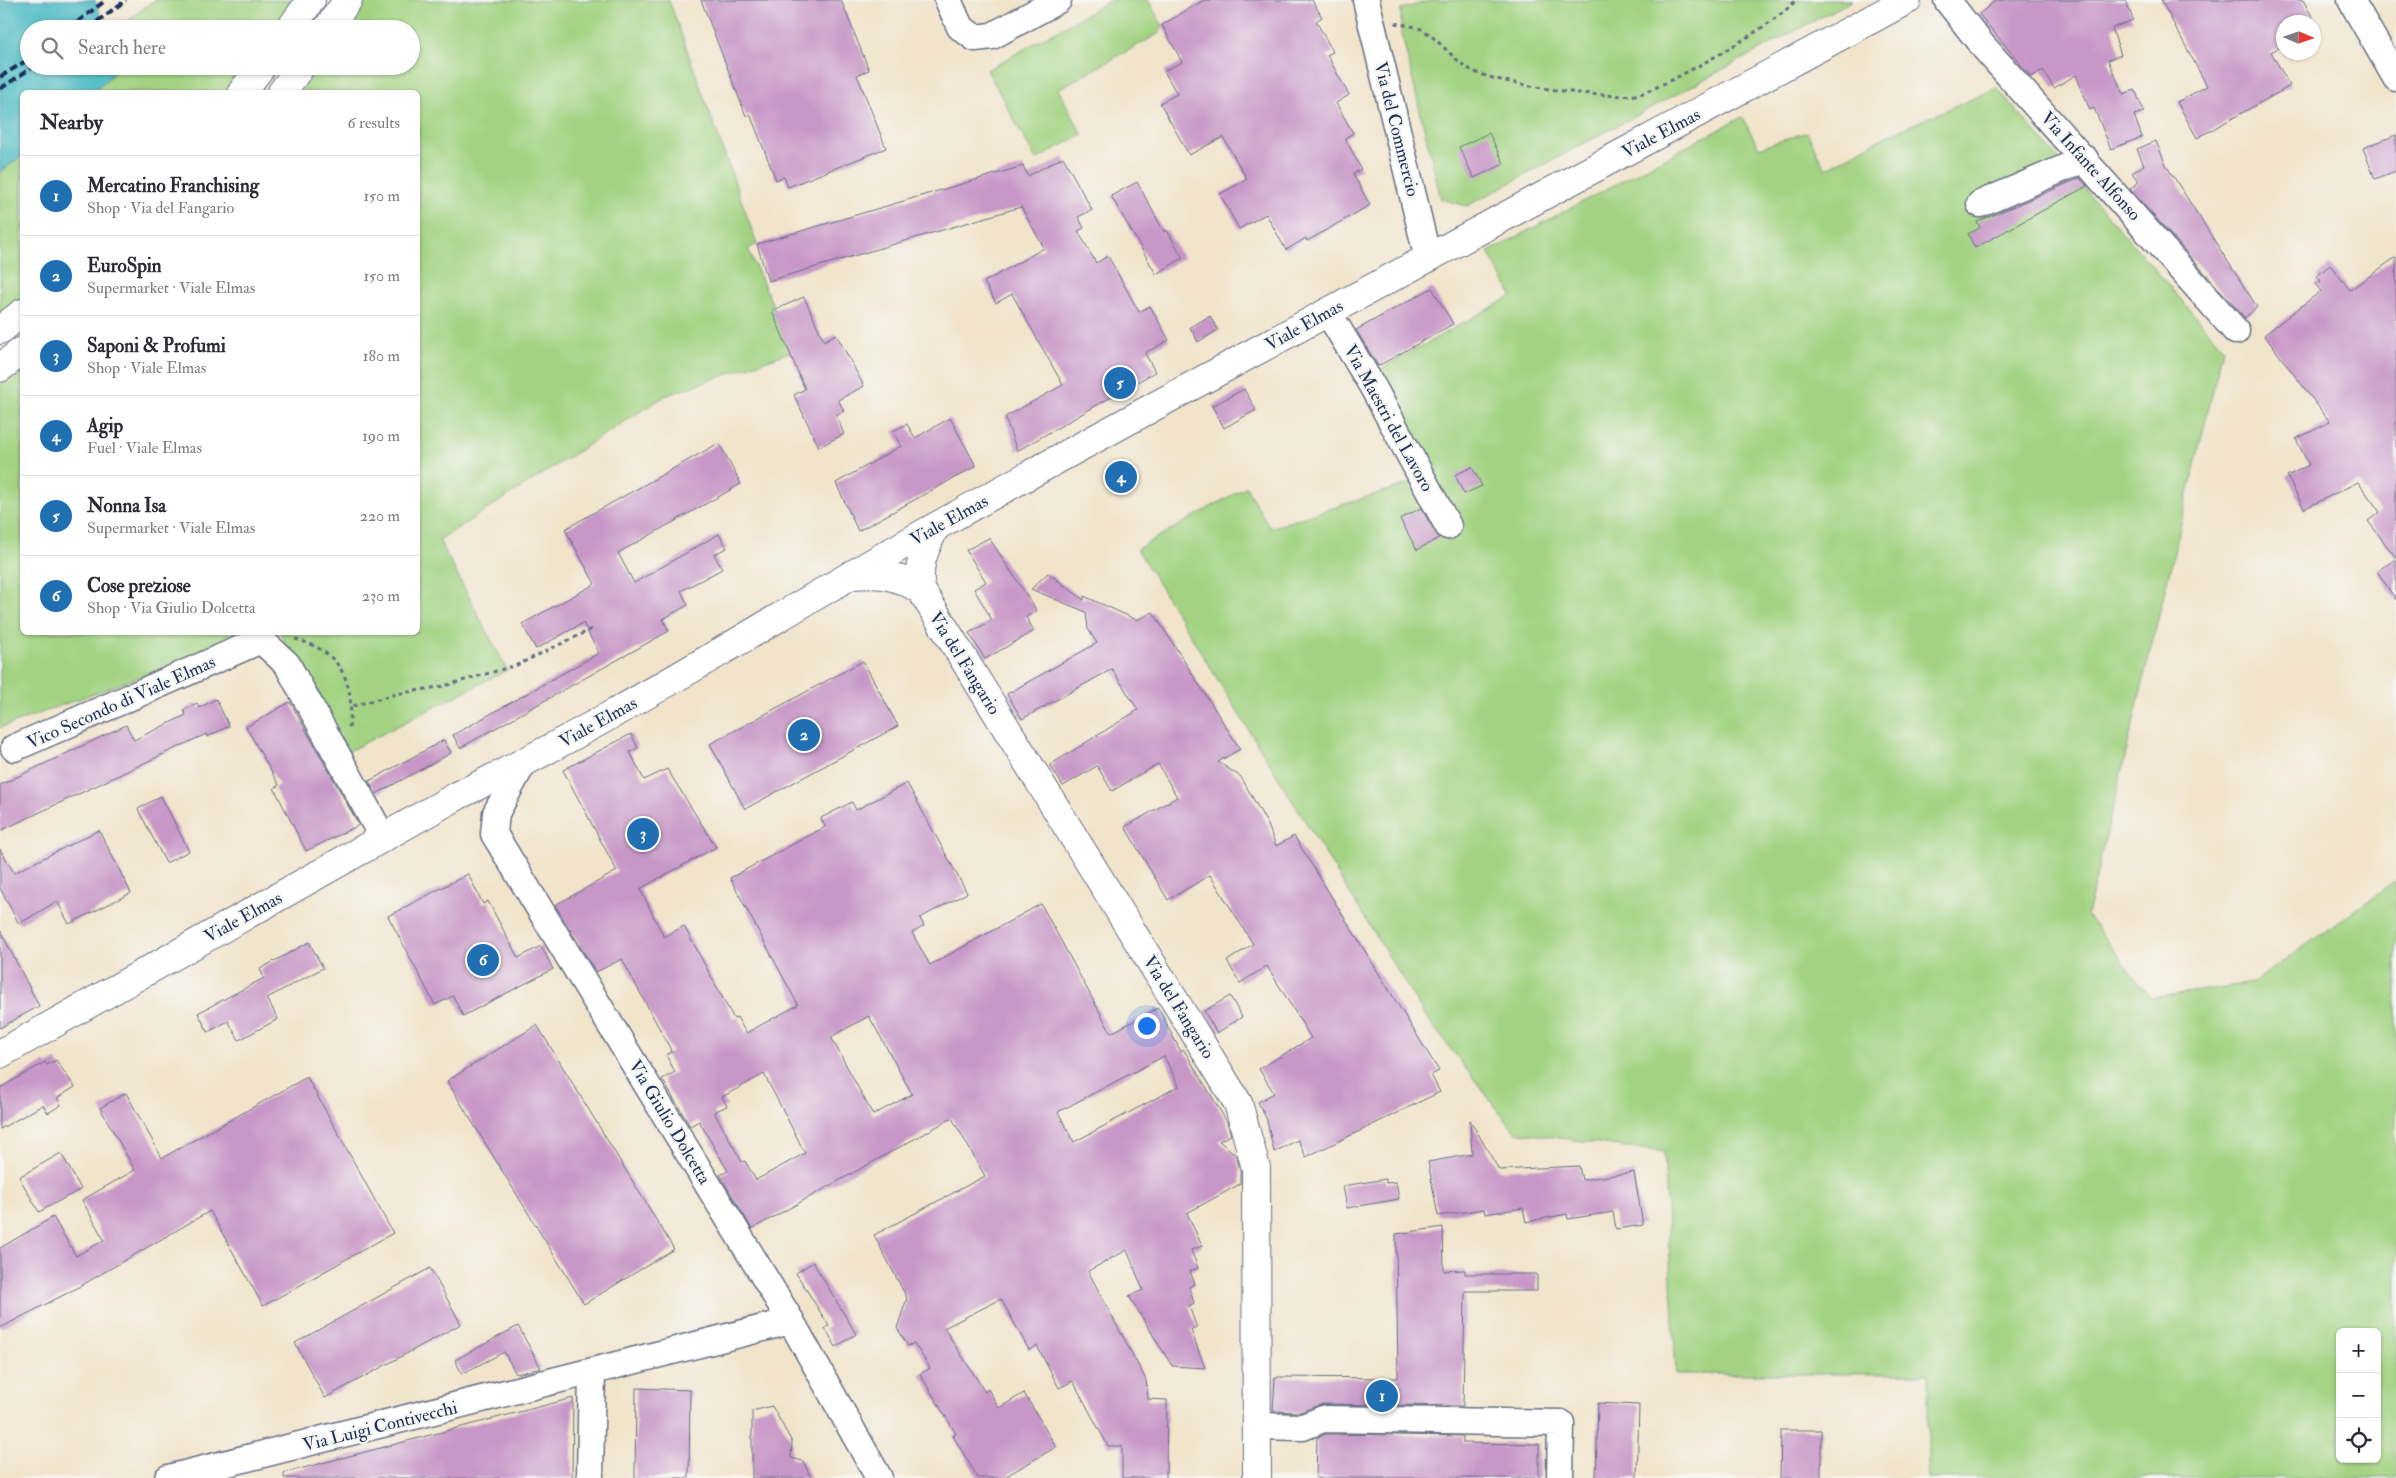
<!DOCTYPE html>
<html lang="en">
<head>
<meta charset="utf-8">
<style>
	:root { --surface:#fff; --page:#f2f2f3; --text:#2b2b33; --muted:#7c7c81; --line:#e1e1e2; --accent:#1f6fb2 }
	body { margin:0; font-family:"IM FELL Double Pica",serif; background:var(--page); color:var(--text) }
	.controls { position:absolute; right:15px; bottom:15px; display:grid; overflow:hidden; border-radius:8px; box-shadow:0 1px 4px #0004 }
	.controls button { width:45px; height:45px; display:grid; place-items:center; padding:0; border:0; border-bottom:1px solid var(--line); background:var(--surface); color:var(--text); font:25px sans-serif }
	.compass { position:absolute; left:2276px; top:15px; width:45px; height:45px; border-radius:50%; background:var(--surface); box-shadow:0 1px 4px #0004; rotate:92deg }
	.you { position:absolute; left:1146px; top:1025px; width:18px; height:18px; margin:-12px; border:4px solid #fff; border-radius:50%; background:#1a73e8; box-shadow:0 0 0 8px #1a73e833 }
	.badge { display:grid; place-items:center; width:32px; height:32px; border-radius:50%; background:var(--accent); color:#fff; font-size:16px; font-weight:700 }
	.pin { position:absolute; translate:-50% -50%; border:2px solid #fff; box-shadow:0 1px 5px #0006 }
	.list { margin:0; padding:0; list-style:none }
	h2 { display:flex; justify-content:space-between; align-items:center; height:65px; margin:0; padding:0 20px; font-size:21px }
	h2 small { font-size:16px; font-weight:400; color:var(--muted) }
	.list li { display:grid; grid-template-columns:32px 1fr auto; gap:15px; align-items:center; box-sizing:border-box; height:80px; padding:0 20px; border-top:1px solid var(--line) }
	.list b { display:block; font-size:19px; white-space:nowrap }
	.list p { margin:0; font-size:16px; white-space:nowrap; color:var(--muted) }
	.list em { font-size:16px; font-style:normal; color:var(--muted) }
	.icon { flex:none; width:28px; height:28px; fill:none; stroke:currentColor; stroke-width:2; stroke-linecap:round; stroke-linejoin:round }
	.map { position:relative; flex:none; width:2396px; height:1478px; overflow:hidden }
	.search { position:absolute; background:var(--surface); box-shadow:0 1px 4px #0004; left:20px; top:20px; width:400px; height:55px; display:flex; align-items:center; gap:12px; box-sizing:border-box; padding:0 18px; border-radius:28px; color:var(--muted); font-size:19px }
	.panel { position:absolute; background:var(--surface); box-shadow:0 1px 4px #0004; left:20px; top:90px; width:400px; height:545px; border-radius:8px }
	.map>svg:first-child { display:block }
	.green { fill:#a3d382; stroke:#5f8170; fill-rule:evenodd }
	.water { fill:#4dbcc4; stroke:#347691 }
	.building { fill:#c797c7; fill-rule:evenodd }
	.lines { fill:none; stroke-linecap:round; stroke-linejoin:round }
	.minor-casing { stroke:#666e84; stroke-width:29 }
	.major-casing { stroke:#666e84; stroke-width:30 }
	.highway-casing { stroke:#666e84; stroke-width:30 }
	.path { stroke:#666e84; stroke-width:3; stroke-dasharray:4 4; stroke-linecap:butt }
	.minor { stroke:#fff; stroke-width:26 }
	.major { stroke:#fff; stroke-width:28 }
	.highway { stroke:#fff; stroke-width:28 }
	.rail { stroke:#1b2f5e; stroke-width:4; stroke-dasharray:8 4; stroke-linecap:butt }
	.labels { text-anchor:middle; stroke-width:4.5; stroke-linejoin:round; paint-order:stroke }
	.street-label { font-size:18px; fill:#1b2f5e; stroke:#f6f6f2 }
</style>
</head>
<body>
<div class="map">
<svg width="2396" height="1478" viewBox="0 0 2396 1478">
	<rect width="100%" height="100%" fill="#f6f6f2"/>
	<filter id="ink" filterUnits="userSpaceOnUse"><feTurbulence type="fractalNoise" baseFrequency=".02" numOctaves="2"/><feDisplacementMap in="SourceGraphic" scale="10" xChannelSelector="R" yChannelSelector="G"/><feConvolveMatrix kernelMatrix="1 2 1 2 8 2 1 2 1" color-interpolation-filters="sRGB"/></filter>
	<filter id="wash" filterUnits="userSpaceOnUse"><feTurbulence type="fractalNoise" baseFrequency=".0096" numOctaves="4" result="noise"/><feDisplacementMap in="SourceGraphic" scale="20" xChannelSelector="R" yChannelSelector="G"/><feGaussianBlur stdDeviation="1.12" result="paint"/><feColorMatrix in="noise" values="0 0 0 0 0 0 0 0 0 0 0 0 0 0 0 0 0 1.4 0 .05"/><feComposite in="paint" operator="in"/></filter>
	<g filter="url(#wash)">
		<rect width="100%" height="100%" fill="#f1e4cb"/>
		<!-- green -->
		<g class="green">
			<path d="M154,0H297L277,29H118Z"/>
			<path d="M366,0H669L757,244L748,249L793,351L665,396L439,540L507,670L345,753L280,633L418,632V92H300L319,66H411V29H345Z"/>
			<path d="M1111,0H1148L1162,25L1160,33L1058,89L1082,134L1036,160L987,70Z"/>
			<path d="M1433,0H1853L1467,206L1441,199L1401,31V9Z"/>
			<path d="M113,66H249L230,92H94L116,71Z"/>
			<path d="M1997,88L2223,348L2087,915L2150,998L2253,983L2396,881V1478H1928V1374H1676L1664,1152L1515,1132L1426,1017L1137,549L1246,487L1270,528L1436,475L1382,368L1512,296L1488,252L1742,117L1759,148L1807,132L1825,169L1886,136ZM2340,1332H2377V1459H2340Z"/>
			<path d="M22,156V302L0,320V172Z"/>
			<path d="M22,370V632L259,633L0,728V385Z"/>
		</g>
		<!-- water -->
		<path class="water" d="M0,0H95L106,29H29V66H113L116,70L94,92H22V156L0,172Z"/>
		<g id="blocks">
			<!-- building -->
			<g class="building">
				<path d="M701,0H841L869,70L857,75L886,148L788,187L784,177L776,180L750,114L746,116Z"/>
				<path d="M1204,0H1312L1322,17L1316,21L1333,52L1327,55L1349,95L1336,103L1353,133L1345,138L1361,169L1353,174L1370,205L1307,241L1306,238L1286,250L1266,214L1239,229L1220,194L1247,179L1223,137L1189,155L1160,103L1177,94L1164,71L1182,62L1162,25Z"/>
				<path d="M1996,0H2126L2133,20L2112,28L2121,55L2108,60L2123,94L2135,90L2144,112L2134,115L2142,137L2111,149L2094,108L2090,110L2076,75L2054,88L2043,70L2031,77L1979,14Z"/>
				<path d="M2161,0H2303L2315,22H2284V45L2271,52L2290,86L2197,138L2177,102L2207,86Z"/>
				<path d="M1489,133L1504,164L1474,178L1459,147Z"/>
				<path d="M2396,135V171L2375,179L2363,148Z"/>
				<path d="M2156,141L2166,165L2257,307L2245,318L2130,189L2139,182L2132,173L2144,165L2137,149Z"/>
				<path d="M1063,157L1092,210L1078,217L1084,228L1078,231L1096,263L1108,256L1139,312L1150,306L1169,340L1145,353L1155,372L1017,451L1005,417L1063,385L1012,294L996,303L984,282L1044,248L1021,207L768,281L757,244L1023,166L1028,176Z"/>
				<path d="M2080,178L2087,186L1975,248L1968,234L1980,228L1977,222Z"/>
				<path d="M1137,182L1164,232L1167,230L1183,258L1156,274L1111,196Z"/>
				<path d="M2396,257V558L2368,521L2380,512L2358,482L2304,509L2287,476L2309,465L2296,439L2330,422L2264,335L2321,291L2315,284L2321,281L2317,276L2330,265L2350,290Z"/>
				<path d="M1432,288L1453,324L1378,366L1356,330Z"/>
				<path d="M804,297L824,341L836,334L864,386L838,400L844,411L836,415L844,434L819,447L794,395L805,389L772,311Z"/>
				<path d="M1210,316L1218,330L1198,342L1190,327Z"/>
				<path d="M1244,389L1256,410L1224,428L1212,406Z"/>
				<path d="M950,418L976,466L858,531L836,483L901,446L893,431L907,424L915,438Z"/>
				<path d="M719,443L741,484L618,553L634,583L719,534L727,548L714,554L722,569L681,591L688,605L663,619L669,631L460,748L453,735L599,653L583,623L536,649L522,624L595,584L565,529Z"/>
				<path d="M1472,467L1482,486L1464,494L1455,475Z"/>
				<path d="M1421,508L1439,538L1417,550L1400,519Z"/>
				<path d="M989,538L1037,611L1026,617L1034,631L985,659L969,633L992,620L974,589L986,582L966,550Z"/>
				<path d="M2396,559V600L2377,571Z"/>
				<path d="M1048,573L1084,600V596L1137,620L1153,612L1240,749L1218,762L1241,777L1268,825L1276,846L1294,836L1439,1071L1431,1075L1440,1092L1306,1157L1298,1140L1274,1152L1267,1120L1258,1102L1274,1093L1259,1069L1311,1038L1267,966L1240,983L1227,961L1253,944L1210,875L1168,900L1125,827L1177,797L1158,764L1112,791L1097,766L1063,786L1050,765L1138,710L1112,669L1022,719L1007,694L1097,643L1088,629L1086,612L1031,589Z"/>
				<path d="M863,661L898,726L745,809L710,744Z"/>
				<path d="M216,699L229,726L207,737L206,734L0,831V785L126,725L134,740L186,715L184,710L197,703L199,708Z"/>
				<path d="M290,702L359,825L306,851L274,788L279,785L246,727Z"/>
				<path d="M631,734L638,748L630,752L644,780L667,769L716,847L640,889L664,937L684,926L734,1019L737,1017L746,1033L798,1005L730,878L825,827L821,818L852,802L856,810L907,783L967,893L920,918L924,926L912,933L930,965L1041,904L1111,1033L1158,1008L1181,1052L1184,1050L1227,1122L1231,1135L1219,1141L1236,1155L1240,1170V1184L1187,1213L1202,1246L1191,1250L1198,1268L1190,1271L1195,1284L1189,1287L1194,1303L1189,1306L1197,1328L1191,1330L1205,1368L1172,1366L1129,1296L1143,1290L1127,1250L1088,1271L1146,1380L1148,1399L1167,1400L1166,1478H1122V1446H1108L1073,1381L1059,1388L1037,1346L1029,1350L1001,1299L944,1328L985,1392L988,1389L999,1408L1024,1393L1056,1447L1003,1478H978L953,1436L956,1434L920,1374L930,1368L914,1343L908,1346L897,1328L907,1298L874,1235L985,1176L952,1118L752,1229L720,1175L728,1171L699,1121L690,1126L662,1079L675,1072L666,1055L672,1052L622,959L596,972L555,905L617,871L563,770ZM869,1016L912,1094L873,1115L831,1037ZM1164,1056L1179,1086L1074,1142L1058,1112ZM764,1074L805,1153L756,1180L745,1161L742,1162L714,1112L727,1106L722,1097Z"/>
				<path d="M444,740L451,753L376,794L369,781Z"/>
				<path d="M161,796L189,851L166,863L138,809Z"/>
				<path d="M99,830L131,893L69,924L57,901L19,924L0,888V849L14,873Z"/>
				<path d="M468,874L483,904L488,901L518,958L541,946L553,969L463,1016L453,996L435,1005L388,916Z"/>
				<path d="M0,930L39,1006L0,1028Z"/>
				<path d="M309,942L323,968L267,998L278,1019L239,1040L228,1021L208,1032L198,1013L264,978L260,969Z"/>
				<path d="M1230,996L1242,1017L1217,1033L1204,1011Z"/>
				<path d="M537,1025L674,1249L584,1304L447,1081Z"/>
				<path d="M56,1060L75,1087L57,1098L61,1105L48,1113L43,1105L0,1129V1088L45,1062L47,1065Z"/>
				<path d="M307,1077L393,1233L263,1306L210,1211L77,1288L0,1328V1248L53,1217L76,1256L104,1240L82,1200L135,1170L100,1108L126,1093L162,1158Z"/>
				<path d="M1470,1120L1499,1170L1579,1166L1582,1180L1634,1172L1643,1225L1616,1229L1613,1212L1568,1219L1567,1214L1526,1222L1523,1208L1485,1214L1484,1209L1438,1216L1428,1162L1472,1154Z"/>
				<path d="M61,1153L81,1189L39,1212L19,1177Z"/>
				<path d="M1386,1179V1183L1396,1182L1399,1199L1347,1208L1343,1186Z"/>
				<path d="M1443,1227L1444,1271L1465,1270V1274H1537V1291H1465L1463,1406L1323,1404L1300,1412L1273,1411L1275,1377L1398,1378L1396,1234Z"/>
				<path d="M813,1262L856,1334L836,1347L825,1328L829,1326L796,1273Z"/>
				<path d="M430,1268L461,1324L325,1398L295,1343Z"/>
				<path d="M518,1326L541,1368L516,1374L504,1352L462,1374L455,1360Z"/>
				<path d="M636,1388L690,1390L689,1478H635Z"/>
				<path d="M573,1398L572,1478H284V1473Z"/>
				<path d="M1598,1403L1639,1405L1637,1478H1596Z"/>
				<path d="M772,1406L792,1442L791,1458L803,1461L811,1478H752V1411Z"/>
				<path d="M1781,1430H1821V1478H1780Z"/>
				<path d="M1326,1434L1463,1436V1443L1539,1444V1478H1316L1317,1438Z"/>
			</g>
		</g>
	</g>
	<g filter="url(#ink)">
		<use href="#blocks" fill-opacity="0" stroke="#666e84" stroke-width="1"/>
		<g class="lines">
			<!-- minor casing -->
			<g class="minor-casing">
				<g id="minor">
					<path d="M948,0L960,27L975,38L992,36L1058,0"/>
					<path d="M1366,0L1428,259"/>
					<path d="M1947,0L1982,45L2236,331"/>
					<path d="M2351,0L2396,78"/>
					<path d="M1980,204L2085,159"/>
					<path d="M1328,312L1374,389L1448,526"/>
					<path d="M14,748L261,640L287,664L383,838"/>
					<path d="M522,765L496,813L494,834L791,1321L879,1478"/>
					<path d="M1257,1426L1303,1427L1323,1419L1561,1423L1560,1478"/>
					<path d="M168,1478L791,1321"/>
					<path d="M590,1478L592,1373"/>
				</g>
			</g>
			<!-- major casing -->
			<g class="major-casing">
				<g id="major">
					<path d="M935,527C924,551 917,564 921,590L1238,1103L1256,1168L1257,1478"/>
					<path d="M851,575C881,573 895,574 921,590"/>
					<path d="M0,1054L457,796C622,716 776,616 935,527C1257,348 1583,175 1907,0"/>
				</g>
			</g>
			<!-- highway casing -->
			<g class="highway-casing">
				<g id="highway">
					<path d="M290,29L311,0"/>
					<path d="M327,29L348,0"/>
					<path d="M242,92L262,66"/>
					<path d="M282,92L301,66"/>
					<path d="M0,330L22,313"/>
					<path d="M0,368L22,351"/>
				</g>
			</g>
			<!-- path -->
			<g class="path">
				<path d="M1395,23C1403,25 1414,26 1421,29C1440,40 1453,60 1471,70C1494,84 1615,101 1640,94C1672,83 1776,25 1796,0"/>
				<path d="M295,639C341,651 356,683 349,728"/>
				<path d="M353,706L396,694L444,686L517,665L594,628"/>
			</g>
			<!-- minor -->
			<use href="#minor" class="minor"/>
			<!-- major -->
			<use href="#major" class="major"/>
			<!-- highway -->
			<use href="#highway" class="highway"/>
			<!-- rail -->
			<g class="rail">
				<path d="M68,29L106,0"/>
				<path d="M87,29L126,0"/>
				<path d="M0,77L29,59"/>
				<path d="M0,89L34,66"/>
			</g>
		</g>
	</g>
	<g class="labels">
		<!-- street labels -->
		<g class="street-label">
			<text transform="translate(1397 129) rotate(76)" y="6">Via del Commercio</text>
			<text transform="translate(1661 133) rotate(-28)" y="6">Viale Elmas</text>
			<text transform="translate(2091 166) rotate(48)" y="6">Via Infante Alfonso</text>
			<text transform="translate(1304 325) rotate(-29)" y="6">Viale Elmas</text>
			<text transform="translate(1389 418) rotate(61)" y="6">Via Maestri del Lavoro</text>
			<text transform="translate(949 520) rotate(-29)" y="6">Viale Elmas</text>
			<text transform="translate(965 663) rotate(58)" y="6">Via del Fangario</text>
			<text transform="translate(121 702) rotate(-24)" y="6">Vico Secondo di Viale Elmas</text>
			<text transform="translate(598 722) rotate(-29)" y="6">Viale Elmas</text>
			<text transform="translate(243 917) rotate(-29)" y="6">Viale Elmas</text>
			<text transform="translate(1179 1007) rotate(58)" y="6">Via del Fangario</text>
			<text transform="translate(670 1122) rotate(59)" y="6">Via Giulio Dolcetta</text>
			<text transform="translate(380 1426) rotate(-14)" y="6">Via Luigi Contivecchi</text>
		</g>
	</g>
</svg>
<div class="controls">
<button>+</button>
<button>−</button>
<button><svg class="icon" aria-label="locate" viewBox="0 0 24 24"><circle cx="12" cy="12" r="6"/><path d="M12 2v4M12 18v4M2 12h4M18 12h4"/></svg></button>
</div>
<svg class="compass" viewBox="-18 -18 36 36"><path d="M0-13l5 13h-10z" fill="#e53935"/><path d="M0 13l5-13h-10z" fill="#7c7c81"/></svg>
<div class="you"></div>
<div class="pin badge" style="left:1382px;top:1396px">1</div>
<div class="pin badge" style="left:804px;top:735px">2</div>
<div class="pin badge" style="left:643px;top:834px">3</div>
<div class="pin badge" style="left:1121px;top:477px">4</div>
<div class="pin badge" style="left:1120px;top:383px">5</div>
<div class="pin badge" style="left:483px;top:960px">6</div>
<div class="search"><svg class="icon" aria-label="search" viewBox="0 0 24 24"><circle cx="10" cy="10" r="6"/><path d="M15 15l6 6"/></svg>Search here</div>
<section class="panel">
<h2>Nearby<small>6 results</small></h2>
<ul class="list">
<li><span class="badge">1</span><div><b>Mercatino Franchising</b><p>Shop · Via del Fangario</p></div><em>150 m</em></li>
<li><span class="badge">2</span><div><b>EuroSpin</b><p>Supermarket · Viale Elmas</p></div><em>150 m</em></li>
<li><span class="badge">3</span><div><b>Saponi &amp; Profumi</b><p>Shop · Viale Elmas</p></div><em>180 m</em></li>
<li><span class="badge">4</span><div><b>Agip</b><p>Fuel · Viale Elmas</p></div><em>190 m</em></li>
<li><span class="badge">5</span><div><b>Nonna Isa</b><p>Supermarket · Viale Elmas</p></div><em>220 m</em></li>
<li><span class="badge">6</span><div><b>Cose preziose</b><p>Shop · Via Giulio Dolcetta</p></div><em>230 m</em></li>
</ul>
</section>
</div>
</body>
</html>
